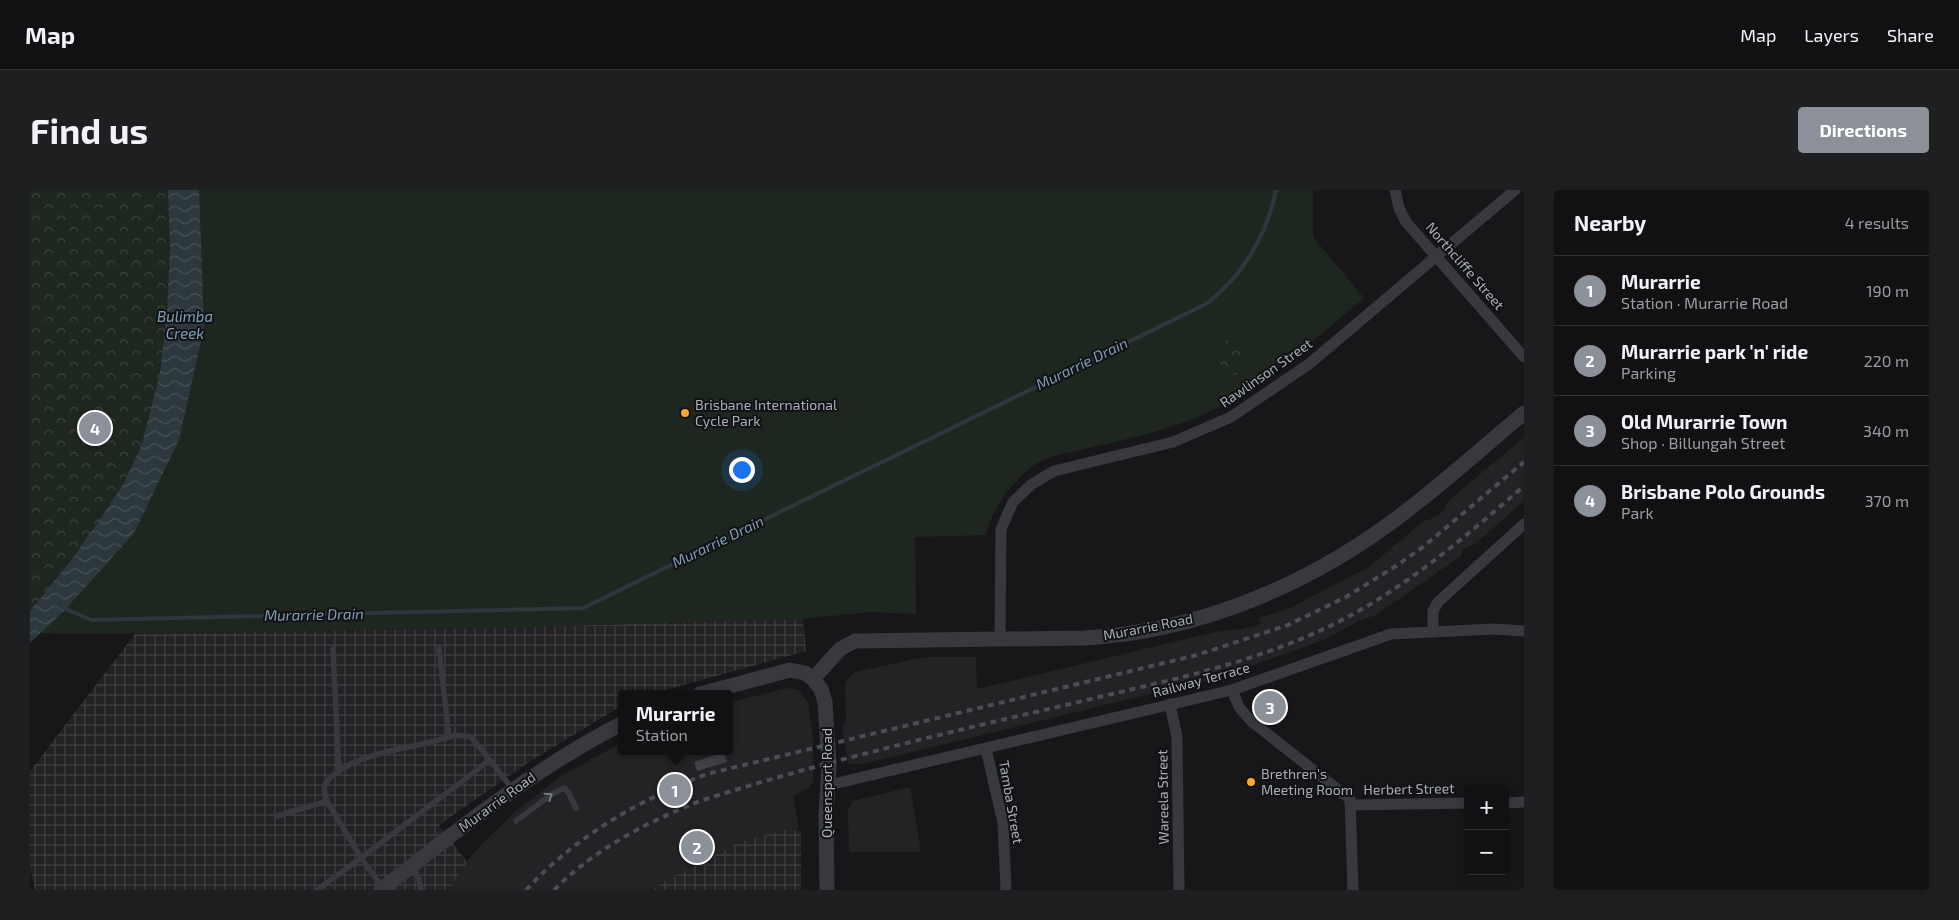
<!DOCTYPE html>
<html lang="en">
<head>
<meta charset="utf-8">
<style>
	:root { --surface:#111113; --page:#1e1f21; --text:#f1f3f6; --muted:#9c9da0; --line:#303133; --accent:#8c9099 }
	body { margin:0; font-family:"Exo 2",sans-serif; background:var(--page); color:var(--text) }
	.controls { position:absolute; right:15px; bottom:15px; display:grid; overflow:hidden; border-radius:5px; box-shadow:0 2px 8px #0003 }
	.controls button { width:45px; height:45px; display:grid; place-items:center; padding:0; border:0; border-bottom:1px solid var(--line); background:var(--surface); color:var(--text); font:25px sans-serif }
	.you { position:absolute; left:711px; top:279px; width:18px; height:18px; margin:-12px; border:4px solid #fff; border-radius:50%; background:#1a73e8; box-shadow:0 0 0 8px #1a73e833 }
	.badge { display:grid; place-items:center; width:32px; height:32px; border-radius:50%; background:var(--accent); color:#fff; font-size:16px; font-weight:700 }
	.pin { position:absolute; translate:-50% -50%; border:2px solid #fff; box-shadow:0 1px 5px #0006 }
	.popup { position:absolute; left:588px; top:500px; width:115px; height:65px; box-sizing:border-box; display:grid; place-content:center; border-radius:5px; background:var(--surface); filter:drop-shadow(0 1px 4px #0005); font-size:16px; white-space:nowrap; color:var(--muted) }
	.popup b { font-size:19px; color:var(--text) }
	.popup::after { content:''; position:absolute; left:50%; top:100%; margin-left:-10px; border:10px solid transparent; border-top-color:var(--surface) }
	.list { margin:0; padding:0; list-style:none }
	h2 { display:flex; justify-content:space-between; align-items:center; height:65px; margin:0; padding:0 20px; font-size:21px }
	h2 small { font-size:16px; font-weight:400; color:var(--muted) }
	.list li { display:grid; grid-template-columns:32px 1fr auto; gap:15px; align-items:center; box-sizing:border-box; height:70px; padding:0 20px; border-top:1px solid var(--line) }
	.list b { display:block; font-size:19px; white-space:nowrap }
	.list p { margin:0; font-size:16px; white-space:nowrap; color:var(--muted) }
	.list em { font-size:16px; font-style:normal; color:var(--muted) }
	.map { position:relative; flex:none; width:1494px; height:700px; overflow:hidden; border-radius:5px }
	header { display:flex; align-items:center; gap:30px; box-sizing:border-box; height:70px; padding:0 25px; background:var(--surface); border-bottom:1px solid var(--line) }
	header strong { font-size:24px }
	nav { display:flex; gap:28px; margin-inline-start:auto; font-size:18px }
	.intro { display:flex; align-items:center; justify-content:space-between; box-sizing:border-box; height:120px; padding:0 30px }
	h1 { margin:0; font-size:35px }
	.button { padding:12px 22px; border-radius:5px; background:var(--accent); color:#fff; font-size:18px; font-weight:700 }
	main { display:flex; gap:30px; padding:0 30px }
	aside { flex:1; background:var(--surface); border-radius:5px; box-shadow:0 2px 8px #0003 }
	.map>svg:first-child { display:block }
	.built { fill:#232326 }
	.industrial { fill:url(#industrial-grid) }
	.park { fill:url(#park-crowns) }
	.pitch { fill:#1e271f; fill-rule:evenodd }
	.water { fill:url(#water-waves) }
	.lines { fill:none; stroke-linecap:round; stroke-linejoin:round }
	.stream { stroke:#2c373e; stroke-width:4 }
	.building { fill:#414246 }
	.service { stroke:#37393e; stroke-width:5.5 }
	.minor { stroke:#37393e; stroke-width:11 }
	.tertiary { stroke:#37393e; stroke-width:15 }
	.rail { stroke:#4a4d53; stroke-width:4; stroke-dasharray:6 5; stroke-linecap:butt }
	.oneway { stroke:#757a82 }
	.poi-dot { fill:#ffa729; stroke:#121214; stroke-width:2 }
	.labels { text-anchor:middle; stroke-width:4; stroke-linejoin:round; paint-order:stroke }
	.street-label { font-size:14px; fill:#a8afba; stroke:#121214 }
	.poi-label { font-size:14px; fill:#a8afba; stroke:#121214; text-anchor:start }
	.water-label { font-size:15px; font-style:italic; fill:#7da0b7; stroke:#121214 }
</style>
</head>
<body>
<header>
<strong>Map</strong>
<nav><a>Map</a><a>Layers</a><a>Share</a></nav>
</header>
<div class="intro"><h1>Find us</h1><a class="button">Directions</a></div>
<main>
<div class="map">
<svg width="1494" height="700" viewBox="0 0 1494 700">
	<defs>
		<pattern id="industrial-grid" width="8" height="8" patternUnits="userSpaceOnUse" patternTransform="scale(1.25)"><rect width="8" height="8" fill="#232326"/><path d="M0 4h8M4 0v8" fill="none" stroke="#404043"/></pattern>
		<pattern id="park-crowns" width="20" height="18" patternUnits="userSpaceOnUse" patternTransform="scale(1.25)"><rect width="20" height="18" fill="#1e271f"/><path d="M2 6a3 3 0 1 1 6 0M12 15a3 3 0 1 1 6 0" fill="none" stroke="#3c443d"/></pattern>
		<pattern id="water-waves" width="16" height="10" patternUnits="userSpaceOnUse" patternTransform="scale(1.25)"><rect width="16" height="10" fill="#2c373e"/><path d="M0 5q4-4 8 0t8 0" fill="none" stroke="#485158"/></pattern>
	</defs>
	<rect width="100%" height="100%" fill="#171719"/>
	<!-- built -->
	<g class="built">
		<path d="M1494,247V311L1445,354L1433,359L1431,366L1346,425L1331,430L1291,451L1190,487L833,574H819L812,538L816,530L815,497L817,489L825,482L894,467H946L947,499L1189,441L1213,439L1231,434L1229,428L1260,418L1340,376L1392,332L1406,327L1413,321L1418,311Z"/>
		<path d="M758,498L768,500L778,512L783,547V592L776,600L763,606L769,638L708,653L637,690L622,700H419L437,671L451,655L486,621L533,585L591,553V561H699V512Z"/>
		<path d="M880,597L891,662H819L818,620L823,611Z"/>
	</g>
	<!-- industrial -->
	<g class="industrial">
		<path d="M773,429L776,461L621,504H591V516L499,572L409,635L437,672L419,700H5L0,678V581L105,444L460,438Z"/>
		<path d="M755,640H771V700H622L637,690L708,653Z"/>
	</g>
	<!-- park -->
	<g class="park">
		<path d="M0,0H161L122,267L0,437Z"/>
		<path d="M1203,148L1215,154L1216,167L1213,181L1204,186C1187,179 1184,166 1193,151Z"/>
	</g>
	<!-- pitch -->
	<path class="pitch" d="M161,0H1283V47L1334,108C1288,147 1242,187 1189,217C1147,239 1100,248 1055,259C1042,262 1027,264 1015,269C989,280 961,319 956,345L885,347L886,424L840,422L773,429L460,438L73,444L0,443L122,267ZM1203,148L1214,154L1216,166L1213,181L1204,186C1187,180 1184,166 1193,151Z"/>
	<!-- water -->
	<path class="water" d="M138,0H169L174,137L149,250L104,343L33,422L0,453V421L42,369L71,328L95,291L112,254L130,183L137,123L140,58Z"/>
	<g class="lines">
		<!-- stream -->
		<path class="stream" d="M31,417L62,430L553,418L1176,114C1213,86 1237,45 1246,0"/>
	</g>
	<!-- building -->
	<path class="building" d="M694,562L697,572L667,581L664,572Z"/>
	<g class="lines">
		<!-- service -->
		<g class="service">
			<path d="M409,458L419,547"/>
			<path d="M303,459L309,582"/>
			<path d="M247,626L297,611"/>
			<path d="M486,631L522,604L534,598L538,602L546,618"/>
			<path d="M383,677L389,689L391,700"/>
			<path d="M352,697L331,668L460,570L483,600"/>
			<path d="M287,700L331,668L297,611C294,604 292,596 298,590C326,560 388,559 425,545L441,547L460,570"/>
		</g>
		<!-- minor -->
		<g class="minor">
			<path d="M1365,0L1369,18L1376,32L1494,167"/>
			<path d="M1403,442V421L1408,412L1494,334"/>
			<path d="M970,448L971,339L983,312L1002,294L1024,281L1143,252L1201,227L1279,174L1485,0"/>
			<path d="M1202,500L1209,517L1221,531L1320,609L1323,700"/>
			<path d="M1140,514L1147,547L1149,700"/>
			<path d="M956,559L973,633L976,700"/>
			<path d="M799,595L1202,500L1361,444L1464,439L1494,441"/>
			<path d="M1475,613L1494,612"/>
			<path d="M1321,615L1438,613"/>
		</g>
		<!-- tertiary -->
		<g class="tertiary">
			<path d="M783,489L810,459L825,451L1055,448C1172,441 1283,393 1375,322C1416,291 1454,256 1494,223"/>
			<path d="M670,504L760,480L775,483L783,489L791,499L795,512L799,575L796,625L797,700"/>
			<path d="M351,700C427,640 504,579 591,534"/>
		</g>
		<!-- rail -->
		<g class="rail">
			<path d="M496,700C546,646 609,610 677,584L1167,465L1258,435L1316,407L1366,376L1393,357L1494,272"/>
			<path d="M524,700C565,659 617,632 670,611C791,572 916,543 1040,514C1130,492 1222,475 1306,433C1376,398 1435,347 1494,296"/>
		</g>
	</g>
	<!-- one-way arrows -->
	<defs><path id="oneway-chevron" d="M-2-3.5L2.5 0L-2 3.5" fill="none" stroke-width="1.6" stroke-linecap="round" stroke-linejoin="round" transform="scale(1.25)"/></defs>
	<use class="oneway" href="#oneway-chevron" transform="translate(519 606) rotate(-34)"/>
	<!-- markers -->
	<g class="poi-dot">
		<circle cx="655" cy="223" r="5"/>
		<circle cx="1221" cy="592" r="5"/>
	</g>
	<g class="labels">
		<!-- street labels -->
		<g class="street-label">
			<text transform="translate(1435 76) rotate(49)" y="5">Northcliffe Street</text>
			<text transform="translate(1236 183) rotate(-35)" y="5">Rawlinson Street</text>
			<text transform="translate(1118 437) rotate(-11)" y="5">Murarrie Road</text>
			<text transform="translate(1171 490) rotate(-15)" y="5">Railway Terrace</text>
			<text transform="translate(797 593) rotate(-90)" y="5">Queensport Road</text>
			<text transform="translate(1379 599) rotate(-1)" y="5">Herbert Street</text>
			<text transform="translate(1133 607) rotate(-91)" y="5">Wareela Street</text>
			<text transform="translate(467 612) rotate(-36)" y="5">Murarrie Road</text>
			<text transform="translate(981 612) rotate(80)" y="5">Tamba Street</text>
		</g>
		<!-- poi labels -->
		<g class="poi-label">
			<text x="665" y="220">Brisbane International<tspan x="665" dy="16">Cycle Park</tspan></text>
			<text x="1231" y="589">Brethren's<tspan x="1231" dy="16">Meeting Room</tspan></text>
		</g>
		<!-- water labels -->
		<g class="water-label">
			<text x="155" y="132">Bulimba<tspan x="155" dy="17">Creek</tspan></text>
			<text transform="translate(1052 174) rotate(-26)" y="5">Murarrie Drain</text>
			<text transform="translate(688 352) rotate(-26)" y="5">Murarrie Drain</text>
			<text transform="translate(284 425) rotate(-1)" y="5">Murarrie Drain</text>
		</g>
	</g>
</svg>
<div class="controls">
<button>+</button>
<button>−</button>
</div>
<div class="you"></div>
<div class="pin badge" style="left:645px;top:600px">1</div>
<div class="popup"><b>Murarrie</b>Station</div>
<div class="pin badge" style="left:667px;top:657px">2</div>
<div class="pin badge" style="left:1240px;top:517px">3</div>
<div class="pin badge" style="left:65px;top:238px">4</div>
</div>
<aside>
<h2>Nearby<small>4 results</small></h2>
<ul class="list">
<li><span class="badge">1</span><div><b>Murarrie</b><p>Station · Murarrie Road</p></div><em>190 m</em></li>
<li><span class="badge">2</span><div><b>Murarrie park 'n' ride</b><p>Parking</p></div><em>220 m</em></li>
<li><span class="badge">3</span><div><b>Old Murarrie Town</b><p>Shop · Billungah Street</p></div><em>340 m</em></li>
<li><span class="badge">4</span><div><b>Brisbane Polo Grounds</b><p>Park</p></div><em>370 m</em></li>
</ul>
</aside>
</main>
</body>
</html>
